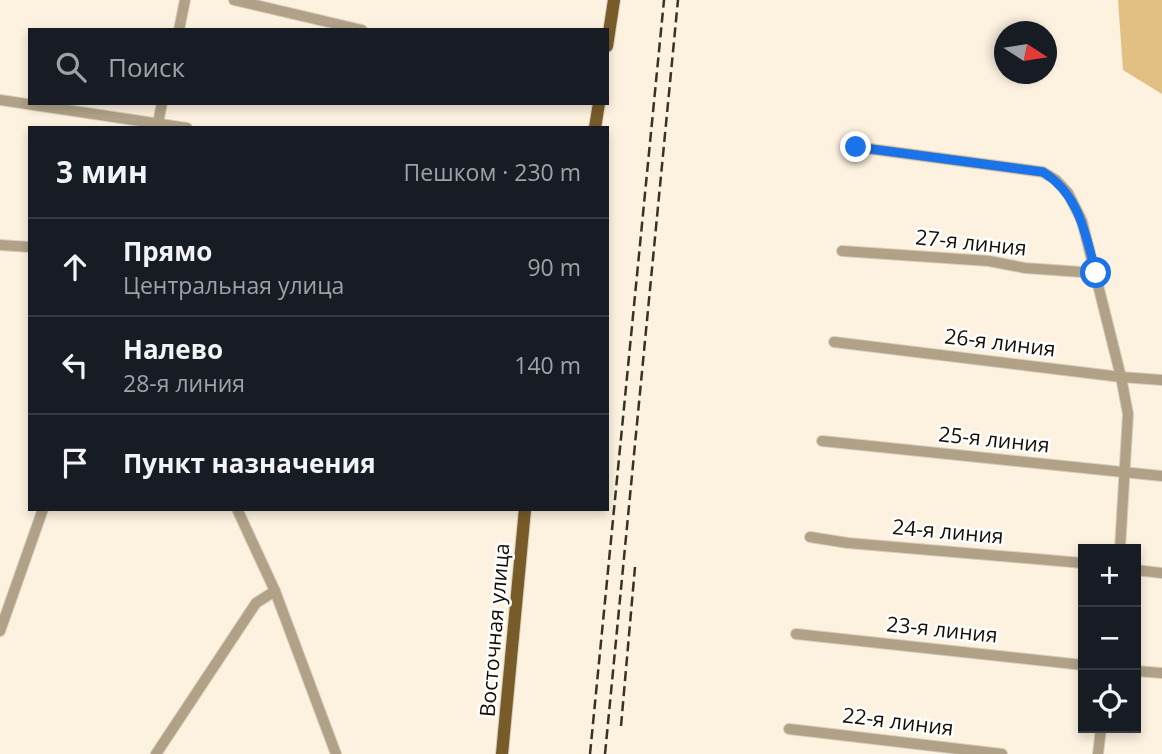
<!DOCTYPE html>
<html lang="ru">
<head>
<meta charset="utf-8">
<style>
	:root { --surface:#171b24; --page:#20242c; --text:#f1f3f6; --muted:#9ea1a6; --line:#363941 }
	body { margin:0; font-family:"Open Sans",sans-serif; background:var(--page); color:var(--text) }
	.controls { position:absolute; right:21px; bottom:21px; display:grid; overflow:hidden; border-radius:0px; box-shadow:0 4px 10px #0003 }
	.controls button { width:63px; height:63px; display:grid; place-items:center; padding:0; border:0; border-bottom:2px solid var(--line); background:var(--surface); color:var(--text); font:35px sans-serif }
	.compass { position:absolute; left:994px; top:21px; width:63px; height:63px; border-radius:50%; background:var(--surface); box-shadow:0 4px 10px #0003; rotate:102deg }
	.stop { position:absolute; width:21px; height:21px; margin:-16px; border:5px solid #1a73e8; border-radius:50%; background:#fff }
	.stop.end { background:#1a73e8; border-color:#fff; box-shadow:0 2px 7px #0008 }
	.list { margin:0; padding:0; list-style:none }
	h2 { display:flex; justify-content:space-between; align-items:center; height:91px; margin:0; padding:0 28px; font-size:30px }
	h2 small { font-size:23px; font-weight:400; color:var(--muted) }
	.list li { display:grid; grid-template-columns:46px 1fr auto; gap:21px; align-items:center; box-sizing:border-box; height:98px; padding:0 28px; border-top:2px solid var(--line) }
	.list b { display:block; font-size:26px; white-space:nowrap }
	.list p { margin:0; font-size:23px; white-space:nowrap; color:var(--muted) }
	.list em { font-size:23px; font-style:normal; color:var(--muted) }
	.icon { flex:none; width:38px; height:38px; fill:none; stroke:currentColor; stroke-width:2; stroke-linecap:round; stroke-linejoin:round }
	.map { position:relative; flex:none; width:1162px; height:754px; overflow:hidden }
	.search { position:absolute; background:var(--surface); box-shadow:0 4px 10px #0003; left:28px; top:28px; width:581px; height:77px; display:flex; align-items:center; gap:18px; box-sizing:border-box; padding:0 24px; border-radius:0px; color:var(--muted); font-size:26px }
	.panel { position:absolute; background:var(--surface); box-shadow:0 4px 10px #0003; left:28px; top:126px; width:581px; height:385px; border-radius:0px }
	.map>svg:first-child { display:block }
	.green { fill:#e2c083 }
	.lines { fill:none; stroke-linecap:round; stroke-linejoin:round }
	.minor-casing { stroke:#d8cebd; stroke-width:12 }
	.major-casing { stroke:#d8cebd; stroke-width:14 }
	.minor { stroke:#b0a187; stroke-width:10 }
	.major { stroke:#775c29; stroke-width:12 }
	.rail { stroke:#393227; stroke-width:2.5; stroke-dasharray:10 5; stroke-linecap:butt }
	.route { stroke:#1a73e8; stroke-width:9 }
	.labels { text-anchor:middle; stroke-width:5; stroke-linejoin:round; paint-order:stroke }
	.street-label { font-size:21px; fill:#140e04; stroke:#fff }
</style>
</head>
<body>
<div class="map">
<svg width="1162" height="754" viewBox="0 0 1162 754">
	<rect width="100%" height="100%" fill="#fdf2e0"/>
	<!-- green -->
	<path class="green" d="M1118,0H1162V94L1123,70Z"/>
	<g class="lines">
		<!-- minor casing -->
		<g class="minor-casing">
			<g id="minor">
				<path d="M234,0L362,30"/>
				<path d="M179,30L185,0"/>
				<path d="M0,100L187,128"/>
				<path d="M160,128L158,123L162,103"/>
				<path d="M856,147L1043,172L1056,180L1068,193L1082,221L1121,377L1128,414L1120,549"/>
				<path d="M0,245L30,247"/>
				<path d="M842,251L989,261L1025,268L1096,273"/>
				<path d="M834,342L1121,377L1162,380"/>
				<path d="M822,441L1162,476"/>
				<path d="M237,509L275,591L336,754"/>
				<path d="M810,537L848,543L1083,563"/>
				<path d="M1136,570L1162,573"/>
				<path d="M0,631L43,509"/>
				<path d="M796,634L1083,665"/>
				<path d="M1136,671L1162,673"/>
				<path d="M789,729L1002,754"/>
				<path d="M156,754L256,603L275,591"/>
				<path d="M1098,754L1101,728"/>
			</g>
		</g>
		<!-- major casing -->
		<g class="major-casing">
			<g id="major">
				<path d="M607,46L614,0"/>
				<path d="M595,128L599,103"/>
				<path d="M502,754L525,509"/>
			</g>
		</g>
		<!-- minor -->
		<use href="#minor" class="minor"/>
		<!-- major -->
		<use href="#major" class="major"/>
		<!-- rail -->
		<g class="rail">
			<path d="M621,726L635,567"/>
			<path d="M590,754L664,0"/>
			<path d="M605,754L678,0"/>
		</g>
	</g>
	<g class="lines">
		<!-- route -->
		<path class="route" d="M856,147L1043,172C1080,195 1085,234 1096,273"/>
	</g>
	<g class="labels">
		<!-- street labels -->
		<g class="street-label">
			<text transform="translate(971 243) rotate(6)" y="7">27-я линия</text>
			<text transform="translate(1000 343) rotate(7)" y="7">26-я линия</text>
			<text transform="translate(994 440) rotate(6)" y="7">25-я линия</text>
			<text transform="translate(948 532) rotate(5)" y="7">24-я линия</text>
			<text transform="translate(495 630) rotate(-85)" y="7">Восточная улица</text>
			<text transform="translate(942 630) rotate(6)" y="7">23-я линия</text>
			<text transform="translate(898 722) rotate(7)" y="7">22-я линия</text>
		</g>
	</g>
</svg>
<div class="controls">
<button>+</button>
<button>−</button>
<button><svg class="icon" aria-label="locate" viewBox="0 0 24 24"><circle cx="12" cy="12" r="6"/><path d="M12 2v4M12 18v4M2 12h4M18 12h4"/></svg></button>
</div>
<svg class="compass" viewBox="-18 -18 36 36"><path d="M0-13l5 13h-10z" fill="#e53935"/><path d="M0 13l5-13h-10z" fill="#9ea1a6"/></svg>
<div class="stop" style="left:1096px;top:273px"></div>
<div class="stop end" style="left:856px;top:147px"></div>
<div class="search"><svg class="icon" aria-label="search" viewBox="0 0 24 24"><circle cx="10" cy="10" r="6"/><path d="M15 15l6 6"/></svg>Поиск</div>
<section class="panel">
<h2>3 мин<small>Пешком · 230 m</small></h2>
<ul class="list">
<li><svg class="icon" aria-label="ahead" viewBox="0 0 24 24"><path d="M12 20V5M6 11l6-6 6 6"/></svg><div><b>Прямо</b><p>Центральная улица</p></div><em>90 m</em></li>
<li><svg class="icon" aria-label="left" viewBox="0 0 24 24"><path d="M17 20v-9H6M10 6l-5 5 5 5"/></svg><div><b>Налево</b><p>28-я линия</p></div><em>140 m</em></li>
<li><svg class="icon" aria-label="arrive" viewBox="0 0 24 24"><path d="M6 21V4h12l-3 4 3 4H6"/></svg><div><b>Пункт назначения</b></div></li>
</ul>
</section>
</div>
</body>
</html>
